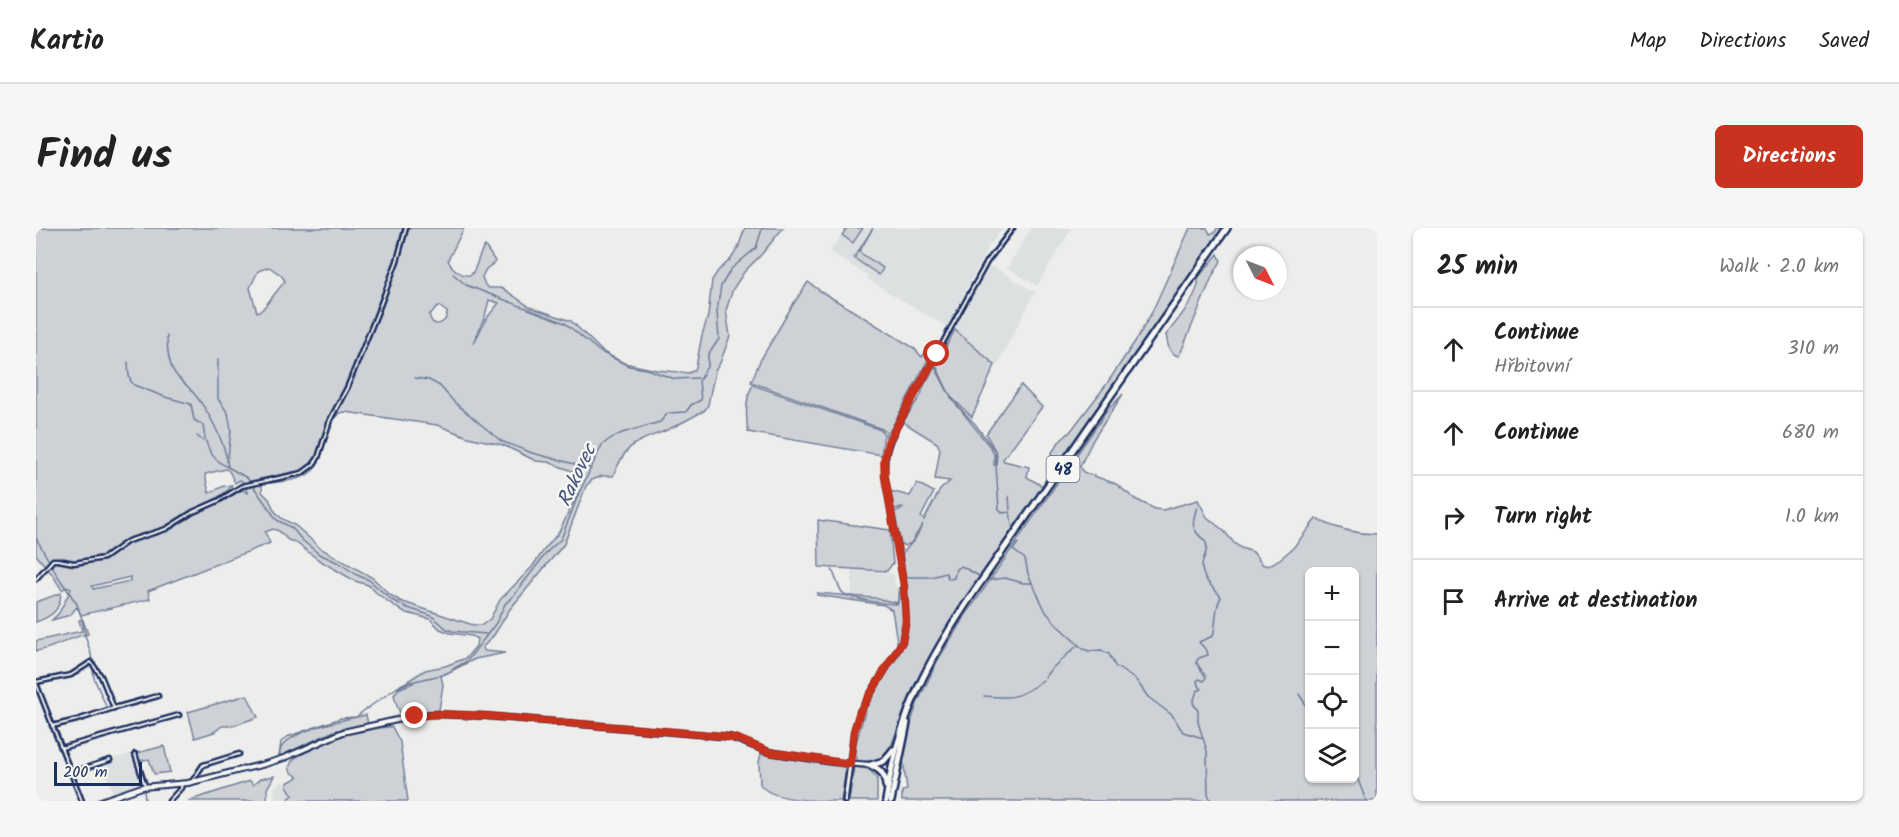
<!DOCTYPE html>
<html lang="en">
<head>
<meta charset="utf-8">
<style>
	:root { --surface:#fff; --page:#f6f6f6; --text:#222; --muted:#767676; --line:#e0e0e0; --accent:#c8321e }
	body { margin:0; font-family:Kalam,sans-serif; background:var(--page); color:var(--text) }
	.controls { position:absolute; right:18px; bottom:18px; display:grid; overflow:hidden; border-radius:9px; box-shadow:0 2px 4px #0004 }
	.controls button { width:54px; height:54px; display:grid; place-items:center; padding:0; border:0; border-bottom:2px solid var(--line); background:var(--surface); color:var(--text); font:30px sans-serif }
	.compass { position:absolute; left:1197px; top:18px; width:54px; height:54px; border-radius:50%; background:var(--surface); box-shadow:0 2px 4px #0004; rotate:132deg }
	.scale { position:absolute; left:18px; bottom:15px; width:88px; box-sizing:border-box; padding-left:6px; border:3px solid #1b2f5e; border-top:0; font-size:16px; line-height:21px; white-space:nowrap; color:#1b2f5e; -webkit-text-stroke:4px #f6f6f2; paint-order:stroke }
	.stop { position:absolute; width:18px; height:18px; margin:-14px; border:4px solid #c8321e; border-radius:50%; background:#fff }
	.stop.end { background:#c8321e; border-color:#fff; box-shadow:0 2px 6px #0008 }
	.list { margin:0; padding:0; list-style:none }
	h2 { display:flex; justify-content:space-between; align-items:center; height:78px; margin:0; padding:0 24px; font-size:26px }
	h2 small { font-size:20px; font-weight:400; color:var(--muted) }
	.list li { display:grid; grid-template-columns:39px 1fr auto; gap:18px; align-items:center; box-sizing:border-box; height:84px; padding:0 24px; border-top:2px solid var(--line) }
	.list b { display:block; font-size:22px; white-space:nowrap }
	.list p { margin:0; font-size:20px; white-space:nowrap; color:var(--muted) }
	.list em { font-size:20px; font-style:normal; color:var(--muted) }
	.icon { flex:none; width:33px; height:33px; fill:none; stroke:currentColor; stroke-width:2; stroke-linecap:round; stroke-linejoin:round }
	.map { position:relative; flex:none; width:1341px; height:573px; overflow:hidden; border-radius:9px }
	header { display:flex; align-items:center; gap:36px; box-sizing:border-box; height:84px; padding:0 30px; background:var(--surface); border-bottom:2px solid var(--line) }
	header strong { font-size:28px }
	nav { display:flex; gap:33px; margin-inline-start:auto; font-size:21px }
	.intro { display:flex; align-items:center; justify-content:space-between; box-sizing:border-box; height:144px; padding:0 36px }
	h1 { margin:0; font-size:42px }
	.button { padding:15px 27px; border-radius:9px; background:var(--accent); color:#fff; font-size:21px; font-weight:700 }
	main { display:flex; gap:36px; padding:0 36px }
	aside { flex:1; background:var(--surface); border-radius:9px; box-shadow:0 2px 4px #0004 }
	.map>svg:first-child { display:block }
	.built { fill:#dde0e1 }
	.green { fill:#ced2d7; stroke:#74809a; stroke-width:1.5; fill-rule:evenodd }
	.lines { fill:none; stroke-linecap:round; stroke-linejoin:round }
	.stream { stroke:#6e7a96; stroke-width:1.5 }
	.minor-casing { stroke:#1b2f5e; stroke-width:7 }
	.tertiary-casing { stroke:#1b2f5e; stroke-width:8 }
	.secondary-casing { stroke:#1b2f5e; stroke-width:8 }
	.trunk-casing { stroke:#1b2f5e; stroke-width:10 }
	.minor { stroke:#f6f6f2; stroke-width:2 }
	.tertiary { stroke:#f6f6f2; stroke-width:3 }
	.secondary { stroke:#f6f6f2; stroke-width:4 }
	.trunk { stroke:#f6f6f2; stroke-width:5 }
	.route { stroke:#c8321e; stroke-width:8 }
	.labels { text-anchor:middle; stroke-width:5; stroke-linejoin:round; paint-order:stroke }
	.shield { fill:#f6f6f2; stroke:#5d6b8a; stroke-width:1.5 }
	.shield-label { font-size:16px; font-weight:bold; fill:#1b2f5e }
	.water-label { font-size:20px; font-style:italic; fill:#44547a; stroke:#f6f6f2 }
</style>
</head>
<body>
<header>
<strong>Kartio</strong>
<nav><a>Map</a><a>Directions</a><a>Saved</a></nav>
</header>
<div class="intro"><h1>Find us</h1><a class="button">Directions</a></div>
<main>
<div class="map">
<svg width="1341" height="573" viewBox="0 0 1341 573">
	<rect width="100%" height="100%" fill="#edeeec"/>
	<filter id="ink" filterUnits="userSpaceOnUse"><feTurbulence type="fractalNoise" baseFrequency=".0167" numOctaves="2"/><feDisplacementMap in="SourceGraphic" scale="12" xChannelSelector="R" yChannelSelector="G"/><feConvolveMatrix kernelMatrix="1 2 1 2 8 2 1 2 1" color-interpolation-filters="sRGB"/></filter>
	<g filter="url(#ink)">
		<!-- built -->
		<g class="built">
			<path d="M810,0H967L953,18L911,99L839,56L831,51L832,48L794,24Z"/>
			<path d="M995,0H1036L1001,58L971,40Z"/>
			<path d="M952,39H958L999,64L961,138L919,102Z"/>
			<path d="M816,341L858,346L862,375L838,370L816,368Z"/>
			<path d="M98,525L107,556L77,565L67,536L76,533V531Z"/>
			<path d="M246,553L257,567L250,573H242L239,571L238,560Z"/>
		</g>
		<!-- green -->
		<g class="green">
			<path d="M0,0H367L362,17L366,19L371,0H428L412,32C415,40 426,49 435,47C442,38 442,26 449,18L459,33L458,35L450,41L446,49L449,57L453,60H464L469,62L494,79L535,93L567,124L588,135L621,142L653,145L659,142L660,139L666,107L672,88L676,52L682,43L695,31L702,20L709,0H747L725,27L708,44L697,61L690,82L694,108L684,135L679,143L672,177L669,182C657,189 644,196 631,202C600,215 592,212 577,248H566L556,252L550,258L528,316L474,381L458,407L446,420L449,423L469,425L439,431L405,448L407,457L403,482L366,488L361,478L358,467L362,461L377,455L374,454L361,460L389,442L409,438L430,430L440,418L441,411L436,408L414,405L404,401L394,391L367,384L343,367L332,357L319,353L283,332L259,314L252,312L243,303L237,301L229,304L234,315L112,363L114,371L45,387L41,379L34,387L16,392L23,385L35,361L30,359L26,362L16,346L0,327ZM233,39L245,47L249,53L226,82L221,84L214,60L222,43ZM453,72L463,75L450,91L438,115H437L449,88ZM403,78L411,84C411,91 407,96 400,96L396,94L393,87ZM309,184L401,197L432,209L467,217L500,233L512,234L542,245L543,257L541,267L523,304L508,322L496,339L464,372L454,391L446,397H437L364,373L353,366L337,350L284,320L260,298L245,290L238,282L233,271L226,264V256C245,253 267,255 280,239L299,190L303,185ZM190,241L193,243L199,255L204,252L211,257L209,259L212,266L207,262L204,263L179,277L158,285L137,300L102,312V308C109,305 118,304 125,301C138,295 192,267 196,257L188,258L173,265L169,246ZM94,349V353L57,361L56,358Z"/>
			<path d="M811,0H827L817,15L806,7Z"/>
			<path d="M837,0L823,24L847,40L843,47L818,30Z"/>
			<path d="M1154,0H1171L1174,6L1179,4L1181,0H1188L911,399L879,457L853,523L842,532L822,534L818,526L819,518L830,480L845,453L863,426L856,382L848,377L781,367V365L838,370L862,375V361L869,354L866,326L879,311L887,296L875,315L869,318L865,316L858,284L867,280L866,279L858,281L854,263L874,268L881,255L898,264L885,289L888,292L904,262L914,253L899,251L904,221L901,215L867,194L885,167L888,157L899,139L912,164L900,137L919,102L959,137L936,189L914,168L954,219L958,226V237H960L961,226L950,206L985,157L1006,179L967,231L968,233L993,239L991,249L1006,258L1022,231L1015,226L1023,214L1034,204L1070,157L1102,109L1116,84Z"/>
			<path d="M1182,26L1185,33L1176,49L1145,124L1143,128C1132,126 1132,116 1130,107C1140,94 1165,65 1162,50Z"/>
			<path d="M772,54L786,64L878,120L886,129L891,122L896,124L850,210V204L846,201L715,154L724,133L756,78Z"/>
			<path d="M717,157L845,202L848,206L845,227L712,204C710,190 709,169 717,157Z"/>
			<path d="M1087,166L1058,210L1044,238L1047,244L1080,256L1099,271L1119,281L1127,282L1162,272L1171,289L1188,303L1198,315L1205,320L1217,324L1226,336L1232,338L1244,331L1257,320L1280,291C1300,301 1320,306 1341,306V573H866V563L871,562L866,523L881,476L902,432L927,391L1071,183ZM1274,344H1318V550H1274Z"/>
			<path d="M782,292L854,302L857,335L851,343L783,339Z"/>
			<path d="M25,365C24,383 16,388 0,394V374Z"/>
			<path d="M43,392H47L52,406C33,409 18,421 0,423V413L46,403Z"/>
			<path d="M211,467L222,489L196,498H186L178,504L159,510L152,484Z"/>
			<path d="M330,487L332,496L298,503L251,525L244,528C238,504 313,491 330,487Z"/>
			<path d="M350,499H356L364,514L372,573H250L257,567L251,558V555L262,549L255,544L253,540L256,533L260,529L305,507Z"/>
			<path d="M128,518L134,544L118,546L113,531L102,533L101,525Z"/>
			<path d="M725,526L806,538L810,542L805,573C784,573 733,573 724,556L723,534Z"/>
			<path d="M818,539L832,541L841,549V573H813Z"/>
			<path d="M238,548L231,561V573H152L214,553L217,557L224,551Z"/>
		</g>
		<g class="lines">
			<!-- stream -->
			<g class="stream">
				<path d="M417,46L430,57L529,95L563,123L593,138L610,141L639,151L662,150"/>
				<path d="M131,108C131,119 132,130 136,140C139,149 148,154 154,161C171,179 190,215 192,239L211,250L215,255L241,292L256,300L266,312L283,326L303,335L321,347L333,352L356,372L372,380L396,388L411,401L416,403L450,406"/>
				<path d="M182,132V171L192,185L195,202L192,229"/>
				<path d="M92,134C93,142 91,151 98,157L129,169L155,176L158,192L167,197C169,215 173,231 192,239"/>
				<path d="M897,135L918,174L939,196L959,223L963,281L967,285L974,284L977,303"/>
				<path d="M379,150L393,152L404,158L418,174L465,213L496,225L554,240"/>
				<path d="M161,208L167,213"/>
				<path d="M973,268L974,282"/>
				<path d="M1161,278C1159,288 1154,296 1161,305C1163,308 1168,311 1170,315C1173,324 1166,330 1166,338C1166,353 1178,359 1185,369C1178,381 1181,395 1177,408L1163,414L1171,423L1172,427L1163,430L1160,434L1170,449L1168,453L1163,451L1161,453L1162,457L1166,461L1161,463L1157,475L1162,483V494L1171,523L1172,566L1175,573"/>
				<path d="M0,310L21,347L41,376L46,391L49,407L55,426L58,450L70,478"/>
				<path d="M982,315L977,322L989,331L992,346L1010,384L1023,399L1047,421L1053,423L1065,422L1073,426L1079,438L1100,452L1112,469L1136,487L1147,504L1167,510"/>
				<path d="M796,342C800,349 801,357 806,364C811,371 851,376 861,376L867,355"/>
				<path d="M869,352L870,349H895L910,345L912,350L915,351L918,350L920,341L925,338L945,349"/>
				<path d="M953,352L969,350L987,355H996"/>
				<path d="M417,441L431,433L460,395L469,376L478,367L512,323L525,311L543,265L566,217L574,211L586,205L624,194L632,185L650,184L655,177L665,172L663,153L672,137V127L683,111L681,84L685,58L695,41L720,20L726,1L728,0"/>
				<path d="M407,446L416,444"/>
				<path d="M1009,449L1014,442L1042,417"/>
				<path d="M1263,466L1274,484"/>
				<path d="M948,468C977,471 983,470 1007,452"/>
				<path d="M243,529L245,514L251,509L305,490L321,489L326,484L366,456L405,447"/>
				<path d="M1318,541L1330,573"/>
				<path d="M108,560L109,573"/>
			</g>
			<!-- minor casing -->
			<g class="minor-casing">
				<g id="minor">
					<path d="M0,351L17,332H22L38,335L68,330L92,313L130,301L157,284L182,273L206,258L266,245L277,237L282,230L294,192L311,160L342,83L361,33L370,0"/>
					<path d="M0,454L35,447L55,434L65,448L78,480"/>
					<path d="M0,455L46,573"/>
					<path d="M16,498L41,492L78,480L122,468"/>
					<path d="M25,520L143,487"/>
					<path d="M99,526L109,558"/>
					<path d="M814,535L818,503L824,483L860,424L866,414L870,393L868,358L849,249C847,231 851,217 859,202L951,34L977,0"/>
					<path d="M34,545L74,532"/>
					<path d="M157,552L167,537L203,526"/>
					<path d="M133,573L145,560L146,556"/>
				</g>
			</g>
			<!-- tertiary casing -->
			<g class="tertiary-casing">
				<path id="tertiary" d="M809,573L814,536"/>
			</g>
			<!-- secondary casing -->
			<g class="secondary-casing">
				<path id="secondary" d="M65,573L106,559L152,555L229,536L248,530L307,504L379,488L395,486L450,488L694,509L733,524L796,534L835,537"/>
			</g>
			<!-- trunk casing -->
			<g class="trunk-casing">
				<g id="trunk">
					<path d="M835,537L848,533L857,522"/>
					<path d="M836,538C846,542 849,548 850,558"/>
					<path d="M850,573C861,489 893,430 940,361L1191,0"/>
					<path d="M855,573L871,495"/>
				</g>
			</g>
			<!-- minor -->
			<use href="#minor" class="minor"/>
			<!-- tertiary -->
			<use href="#tertiary" class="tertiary"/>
			<!-- secondary -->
			<use href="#secondary" class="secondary"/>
			<!-- trunk -->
			<use href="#trunk" class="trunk"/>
		</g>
	</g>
	<g class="lines" filter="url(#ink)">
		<!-- route -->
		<path class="route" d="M379,488L403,486L450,488L687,508L702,511L733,524L814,536L818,503L824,483L860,424L866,414L870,393L868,358L849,249L848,232L852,214L901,126"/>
	</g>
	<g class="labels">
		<!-- shield labels -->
		<rect class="shield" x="1010.5" y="228" width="33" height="26" rx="4.5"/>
		<g class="shield-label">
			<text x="1027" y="247">48</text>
		</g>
		<!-- water labels -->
		<g class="water-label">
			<text transform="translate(540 247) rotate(-65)" y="7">Rakovec</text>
		</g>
	</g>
</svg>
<div class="controls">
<button>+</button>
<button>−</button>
<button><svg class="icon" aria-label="locate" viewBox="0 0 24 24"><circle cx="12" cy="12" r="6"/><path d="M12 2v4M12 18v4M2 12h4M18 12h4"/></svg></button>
<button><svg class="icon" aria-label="layers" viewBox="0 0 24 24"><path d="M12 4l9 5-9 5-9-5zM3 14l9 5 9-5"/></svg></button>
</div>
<svg class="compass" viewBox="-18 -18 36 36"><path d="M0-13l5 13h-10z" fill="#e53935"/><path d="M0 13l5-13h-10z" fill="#767676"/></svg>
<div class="scale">200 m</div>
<div class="stop" style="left:901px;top:126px"></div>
<div class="stop end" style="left:379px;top:488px"></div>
</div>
<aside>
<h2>25 min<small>Walk · 2.0 km</small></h2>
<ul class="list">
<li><svg class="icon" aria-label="ahead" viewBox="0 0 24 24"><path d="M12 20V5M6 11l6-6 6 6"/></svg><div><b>Continue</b><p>Hřbitovní</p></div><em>310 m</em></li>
<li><svg class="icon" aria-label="ahead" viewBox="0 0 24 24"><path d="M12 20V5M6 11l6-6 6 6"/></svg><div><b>Continue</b></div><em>680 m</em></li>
<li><svg class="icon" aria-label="right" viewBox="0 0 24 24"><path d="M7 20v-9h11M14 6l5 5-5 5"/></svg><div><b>Turn right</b></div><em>1.0 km</em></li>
<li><svg class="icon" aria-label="arrive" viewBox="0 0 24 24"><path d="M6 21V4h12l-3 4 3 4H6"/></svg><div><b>Arrive at destination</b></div></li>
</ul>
</aside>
</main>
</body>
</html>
